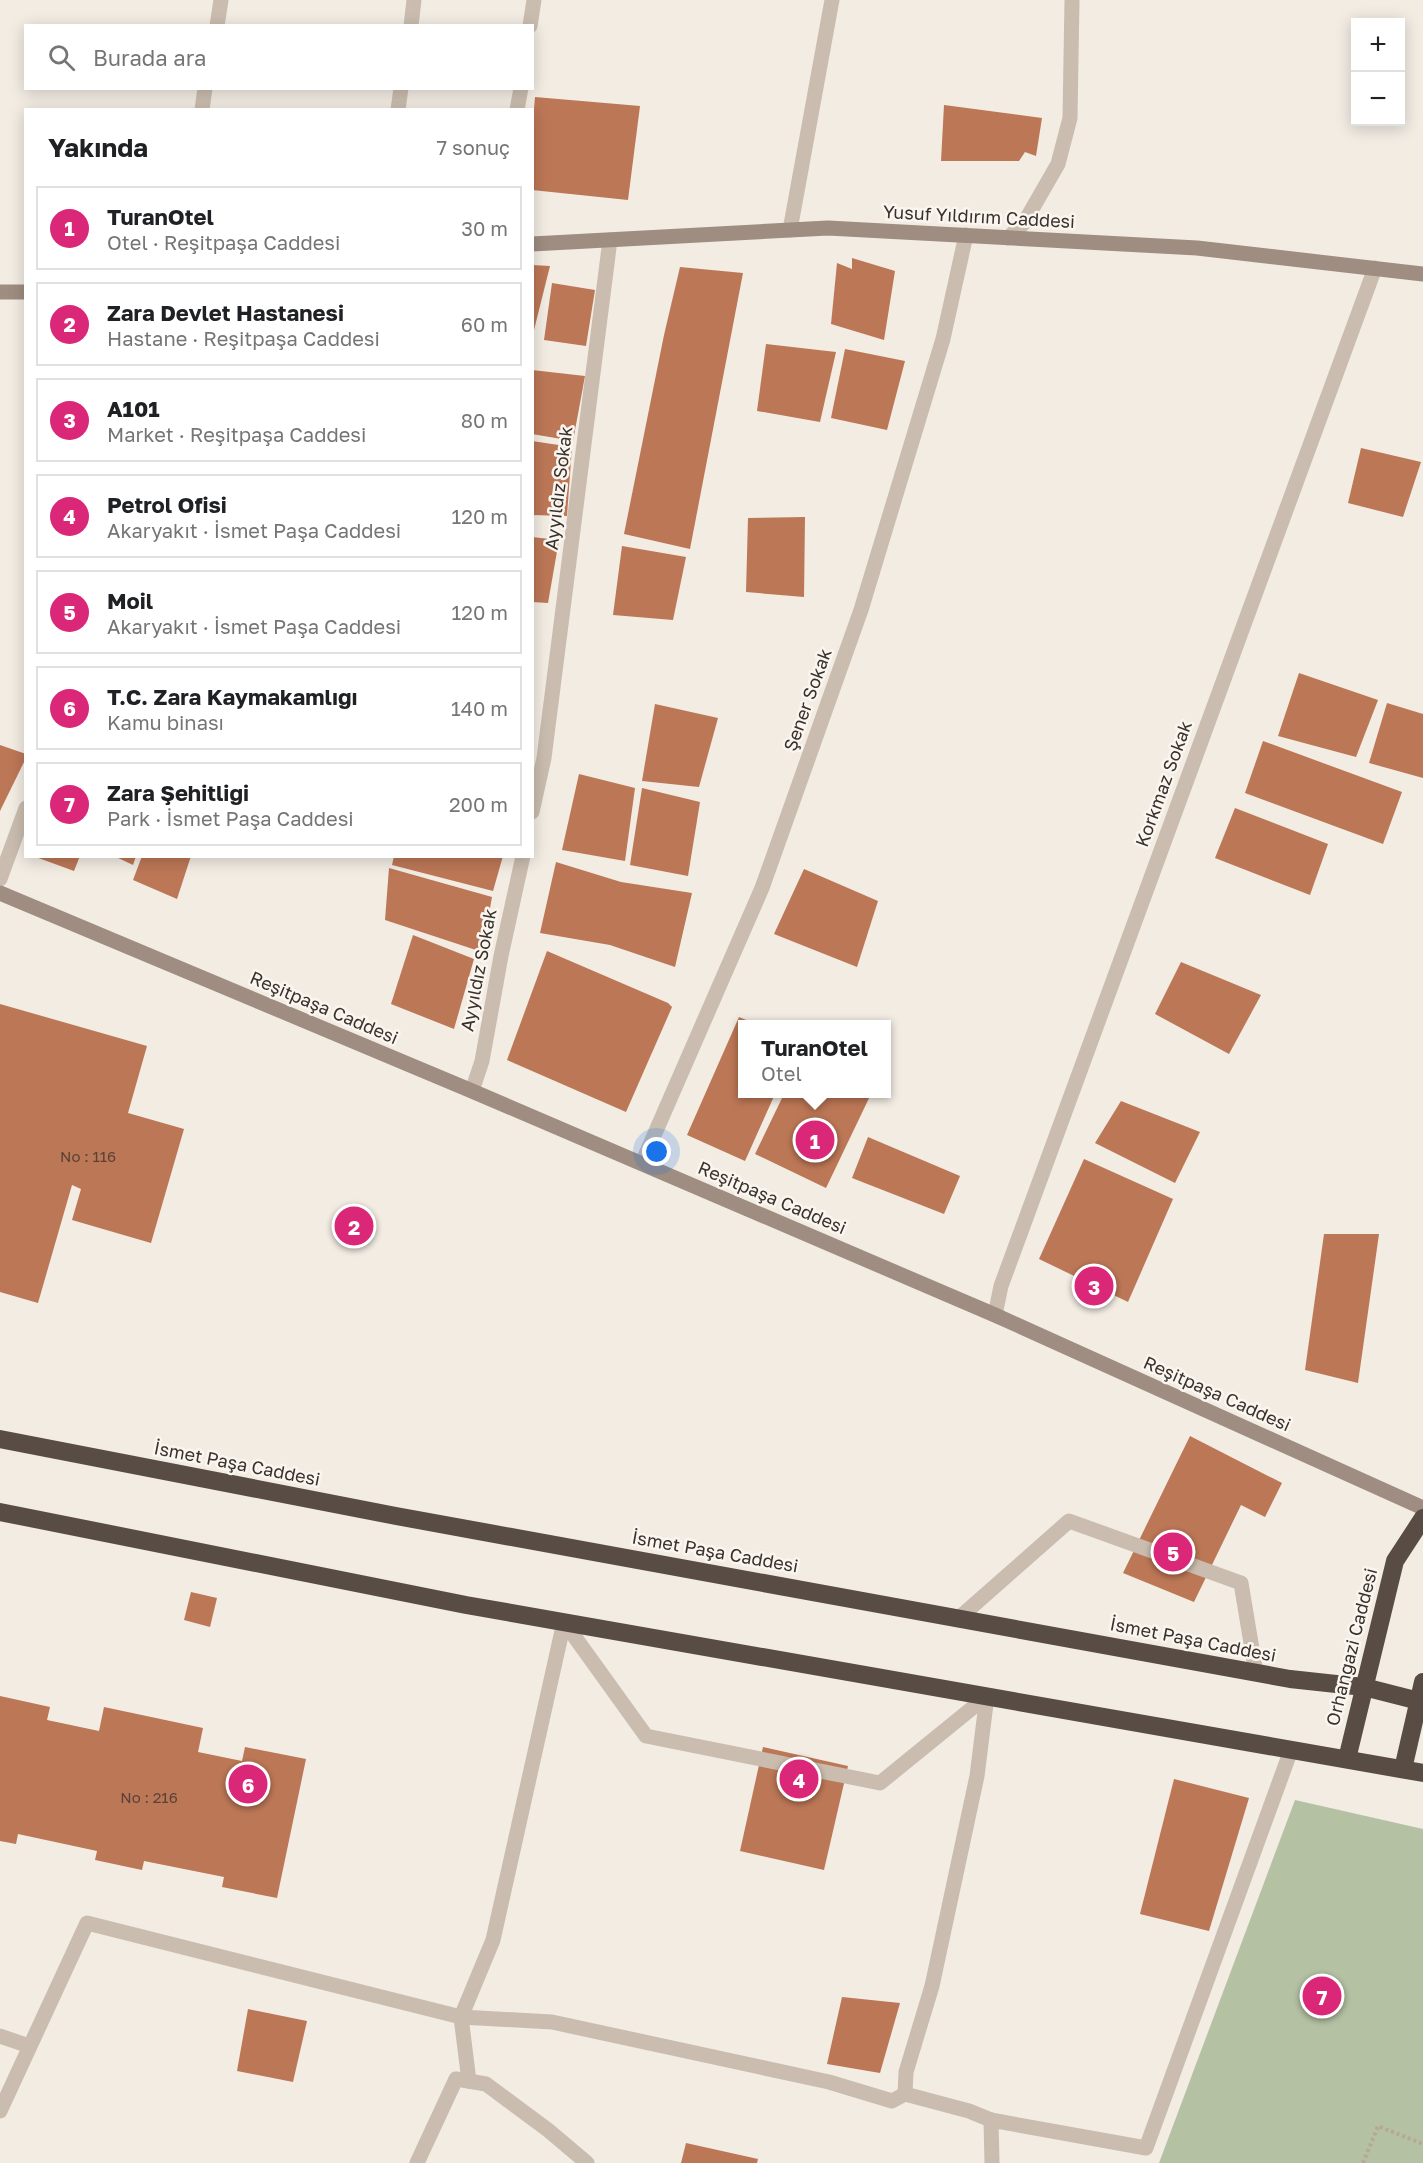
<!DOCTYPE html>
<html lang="tr">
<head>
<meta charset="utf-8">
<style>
	:root { --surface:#fff; --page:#f6f6f6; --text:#202124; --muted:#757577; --line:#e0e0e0; --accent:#db2777 }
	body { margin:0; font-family:"Golos Text",sans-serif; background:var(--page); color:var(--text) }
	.controls { position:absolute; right:18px; top:18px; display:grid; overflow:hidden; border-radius:0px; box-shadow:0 3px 15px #0003 }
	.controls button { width:54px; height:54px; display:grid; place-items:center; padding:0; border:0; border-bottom:2px solid var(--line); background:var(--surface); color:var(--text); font:30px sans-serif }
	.you { position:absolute; left:657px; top:1152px; width:21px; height:21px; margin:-15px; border:4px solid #fff; border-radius:50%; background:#1a73e8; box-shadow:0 0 0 9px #1a73e833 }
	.badge { display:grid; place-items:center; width:39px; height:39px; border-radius:50%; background:var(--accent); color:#fff; font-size:20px; font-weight:700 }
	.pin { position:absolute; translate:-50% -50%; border:3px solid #fff; box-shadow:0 2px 6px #0006 }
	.popup { position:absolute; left:738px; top:1020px; width:153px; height:78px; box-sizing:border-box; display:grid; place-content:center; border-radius:0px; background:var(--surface); filter:drop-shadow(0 2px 4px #0005); font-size:20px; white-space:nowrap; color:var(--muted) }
	.popup b { font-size:22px; color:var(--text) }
	.popup::after { content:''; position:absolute; left:50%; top:100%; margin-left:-12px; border:12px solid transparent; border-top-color:var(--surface) }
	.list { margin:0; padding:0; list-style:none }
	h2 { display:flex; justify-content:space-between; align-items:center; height:78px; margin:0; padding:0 24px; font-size:26px }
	h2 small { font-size:20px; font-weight:400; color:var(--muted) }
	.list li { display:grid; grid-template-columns:39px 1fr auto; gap:18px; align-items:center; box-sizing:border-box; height:84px; margin:0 12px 12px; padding:0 12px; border:2px solid var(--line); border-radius:0px }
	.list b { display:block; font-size:22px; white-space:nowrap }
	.list p { margin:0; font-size:20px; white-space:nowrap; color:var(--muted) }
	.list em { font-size:20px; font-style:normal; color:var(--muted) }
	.icon { flex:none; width:33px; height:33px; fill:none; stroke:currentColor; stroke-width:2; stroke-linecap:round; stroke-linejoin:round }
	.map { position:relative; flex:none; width:1423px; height:2163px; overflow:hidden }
	.search { position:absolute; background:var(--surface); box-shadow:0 3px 15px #0003; left:24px; top:24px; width:510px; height:66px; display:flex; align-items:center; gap:15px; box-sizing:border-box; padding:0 21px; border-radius:0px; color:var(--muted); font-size:22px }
	.panel { position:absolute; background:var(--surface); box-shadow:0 3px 15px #0003; left:24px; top:108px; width:510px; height:750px; border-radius:0px }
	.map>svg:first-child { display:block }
	.green { fill:#b4c1a3 }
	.building { fill:#bc7756 }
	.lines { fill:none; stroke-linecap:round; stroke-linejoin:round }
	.path { stroke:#b6a899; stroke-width:4; stroke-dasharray:3 3; stroke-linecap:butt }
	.lane { stroke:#cabdaf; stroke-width:15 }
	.street { stroke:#cabdaf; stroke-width:15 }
	.secondary { stroke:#9e8d80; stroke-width:15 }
	.highway { stroke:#594c44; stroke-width:18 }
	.labels { text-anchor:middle; stroke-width:5; stroke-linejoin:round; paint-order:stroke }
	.number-label { font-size:15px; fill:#5a4236 }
	.street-label { font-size:18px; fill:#39312c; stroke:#faf6ef }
</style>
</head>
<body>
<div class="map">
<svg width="1423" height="2163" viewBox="0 0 1423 2163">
	<rect width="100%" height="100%" fill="#f2ece3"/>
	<!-- green -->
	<path class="green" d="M1295,1800L1423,1829V2163H1159Z"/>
	<!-- building -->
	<g class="building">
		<path d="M535,97L640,106L628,200L532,190V131Z"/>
		<path d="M944,105L1042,118L1036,156L1025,152L1019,161H941Z"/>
		<path d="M852,258L895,271L884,340L831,324L837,263L852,269Z"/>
		<path d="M532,265L550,266L533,334H532Z"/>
		<path d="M680,267L743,273L690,549L624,534L664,335Z"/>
		<path d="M552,283L595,290L586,346L544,340Z"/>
		<path d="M766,344L836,352L820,422L757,411Z"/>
		<path d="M845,349L905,361L887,430L831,418Z"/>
		<path d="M532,370L585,376L573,441L532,434Z"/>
		<path d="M532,441L572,447L567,516L532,515Z"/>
		<path d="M1361,448L1421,462L1403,517L1348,503Z"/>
		<path d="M805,517L804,597L746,592L748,518Z"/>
		<path d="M532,537L559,540L548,603L532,602Z"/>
		<path d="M622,546L686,557L673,620L613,615Z"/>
		<path d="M1299,673L1378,700L1356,757L1278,736Z"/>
		<path d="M1387,703L1423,714V778L1369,763Z"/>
		<path d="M655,704L718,718L699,787L642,781Z"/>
		<path d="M1263,741L1402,792L1383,844L1245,793Z"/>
		<path d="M0,745L26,754V758L0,811Z"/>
		<path d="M579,774L635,788L625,861L562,850Z"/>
		<path d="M642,788L700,802L688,876L630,865Z"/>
		<path d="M1235,808L1328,844L1310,895L1215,858Z"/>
		<path d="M33,856H80L74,871Z"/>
		<path d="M114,856H136L133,865Z"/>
		<path d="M142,856H191L177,899L133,880Z"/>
		<path d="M394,856H503L493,891L392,865Z"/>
		<path d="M556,862L621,882L692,893L675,967L610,945L540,933Z"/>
		<path d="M389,868L492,897L482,952L385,920Z"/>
		<path d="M804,869L878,901L857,967L774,934Z"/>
		<path d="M413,935L474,959L454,1029L391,1004Z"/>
		<path d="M547,951L668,1003L672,1007L626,1112L507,1060Z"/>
		<path d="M1181,962L1261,995L1229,1054L1155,1014Z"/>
		<path d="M0,1004L147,1046L128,1113L184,1129L151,1243L72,1220L81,1189L72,1185L38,1303L0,1292Z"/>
		<path d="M739,1017L756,1024H743V1094H775L745,1161L687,1135Z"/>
		<path d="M784,1094H871L826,1188L755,1154Z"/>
		<path d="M1121,1101L1200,1132L1175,1183L1095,1143Z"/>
		<path d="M868,1137L960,1176L944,1214L852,1178Z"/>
		<path d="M1084,1159L1173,1199L1128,1302L1039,1259Z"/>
		<path d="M1324,1234H1379L1358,1383L1305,1370Z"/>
		<path d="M1190,1436L1282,1483L1265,1517L1241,1505L1194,1602L1123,1573Z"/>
		<path d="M191,1592L217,1598L210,1627L184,1620Z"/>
		<path d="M0,1696L50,1707L47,1720L99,1731L104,1707L203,1728L198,1752L242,1761L245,1747L306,1759L277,1898L222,1887L224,1877L144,1861L142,1870L95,1860L97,1851L18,1834L16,1844L0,1841Z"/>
		<path d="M763,1747L848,1766L824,1870L740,1851Z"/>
		<path d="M1174,1779L1249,1798L1209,1931L1140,1914Z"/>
		<path d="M842,1997L900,2003L880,2073L827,2064Z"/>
		<path d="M248,2009L307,2021L293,2082L237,2071Z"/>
		<path d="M686,2143L758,2159L757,2163H681Z"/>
	</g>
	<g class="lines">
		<!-- path -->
		<path class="path" d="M1363,2163L1378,2126L1423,2144"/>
		<!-- lane -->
		<path class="lane" d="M959,1618L1069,1521L1241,1583L1256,1673"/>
		<!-- street -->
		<g class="street">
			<path d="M217,26L221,0"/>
			<path d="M411,26L414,0"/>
			<path d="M530,26L534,0"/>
			<path d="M202,110L205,88"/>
			<path d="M398,110L401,88"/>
			<path d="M517,110L521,88"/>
			<path d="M790,230L832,0"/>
			<path d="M1008,238L1024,223L1058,164L1070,118L1072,0"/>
			<path d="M532,812L544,758L610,240"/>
			<path d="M0,879L26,808"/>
			<path d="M472,1091L482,1061L501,956L523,856"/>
			<path d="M642,1163L762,888L861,610L943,339L966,235"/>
			<path d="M995,1315L1001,1286L1375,268"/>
			<path d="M564,1622L646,1736L880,1783L987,1696"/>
			<path d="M987,1696L977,1776L932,1986L906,2072L905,2094L969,2111L991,2120L992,2163"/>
			<path d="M0,2036L29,2046"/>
			<path d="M469,2081L461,2017L493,1940L564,1622"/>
			<path d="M0,2111L87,1923L461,2017L552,2022L829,2082L892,2101L905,2094"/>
			<path d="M991,2120L1146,2148L1291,1750"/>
			<path d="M417,2163L456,2079L486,2084L548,2130L587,2163"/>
		</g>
		<!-- secondary -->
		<g class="secondary">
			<path d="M532,244L828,228L1197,248L1423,274"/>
			<path d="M0,292H26"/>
			<path d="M0,893L472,1091L995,1315L1423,1508"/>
		</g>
		<!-- highway -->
		<g class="highway">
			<path d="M0,1439L396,1516L1290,1679L1364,1687L1423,1702"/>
			<path d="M0,1512L466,1605L1423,1773"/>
			<path d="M1347,1759L1395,1561L1423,1518"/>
			<path d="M1403,1769L1423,1682"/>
		</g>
	</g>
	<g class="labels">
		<!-- number labels -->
		<g class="number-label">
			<text x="88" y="1162">No : 116</text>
			<text x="149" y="1803">No : 216</text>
		</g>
		<!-- street labels -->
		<g class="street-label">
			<text transform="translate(979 217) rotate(3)" y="6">Yusuf Yıldırım Caddesi</text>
			<text transform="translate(559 488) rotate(-83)" y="6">Ayyıldız Sokak</text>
			<text transform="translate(808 700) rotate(-70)" y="6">Şener Sokak</text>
			<text transform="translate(1164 784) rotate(-70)" y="6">Korkmaz Sokak</text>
			<text transform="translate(479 970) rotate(-79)" y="6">Ayyıldız Sokak</text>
			<text transform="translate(324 1008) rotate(23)" y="6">Reşitpaşa Caddesi</text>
			<text transform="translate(772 1198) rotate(23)" y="6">Reşitpaşa Caddesi</text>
			<text transform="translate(1217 1394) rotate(24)" y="6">Reşitpaşa Caddesi</text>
			<text transform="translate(237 1464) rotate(11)" y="6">İsmet Paşa Caddesi</text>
			<text transform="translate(715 1552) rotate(10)" y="6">İsmet Paşa Caddesi</text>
			<text transform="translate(1193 1640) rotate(11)" y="6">İsmet Paşa Caddesi</text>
			<text transform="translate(1352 1647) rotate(-76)" y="6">Orhangazi Caddesi</text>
		</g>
	</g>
</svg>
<div class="controls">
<button>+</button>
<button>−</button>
</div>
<div class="you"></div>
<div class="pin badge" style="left:815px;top:1140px">1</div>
<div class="popup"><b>TuranOtel</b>Otel</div>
<div class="pin badge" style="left:354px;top:1226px">2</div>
<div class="pin badge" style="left:1094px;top:1286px">3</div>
<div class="pin badge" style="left:799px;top:1779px">4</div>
<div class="pin badge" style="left:1173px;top:1552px">5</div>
<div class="pin badge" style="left:248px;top:1784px">6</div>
<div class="pin badge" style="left:1322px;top:1996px">7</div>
<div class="search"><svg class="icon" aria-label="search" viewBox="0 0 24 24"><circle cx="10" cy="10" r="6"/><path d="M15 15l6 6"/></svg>Burada ara</div>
<section class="panel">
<h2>Yakında<small>7 sonuç</small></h2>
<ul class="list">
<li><span class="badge">1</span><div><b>TuranOtel</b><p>Otel · Reşitpaşa Caddesi</p></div><em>30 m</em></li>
<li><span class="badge">2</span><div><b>Zara Devlet Hastanesi</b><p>Hastane · Reşitpaşa Caddesi</p></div><em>60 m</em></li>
<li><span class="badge">3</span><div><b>A101</b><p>Market · Reşitpaşa Caddesi</p></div><em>80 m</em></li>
<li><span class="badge">4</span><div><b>Petrol Ofisi</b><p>Akaryakıt · İsmet Paşa Caddesi</p></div><em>120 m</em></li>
<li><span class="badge">5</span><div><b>Moil</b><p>Akaryakıt · İsmet Paşa Caddesi</p></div><em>120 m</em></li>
<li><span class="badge">6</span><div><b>T.C. Zara Kaymakamlığı</b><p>Kamu binası</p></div><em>140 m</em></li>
<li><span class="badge">7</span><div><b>Zara Şehitliği</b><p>Park · İsmet Paşa Caddesi</p></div><em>200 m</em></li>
</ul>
</section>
</div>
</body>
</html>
